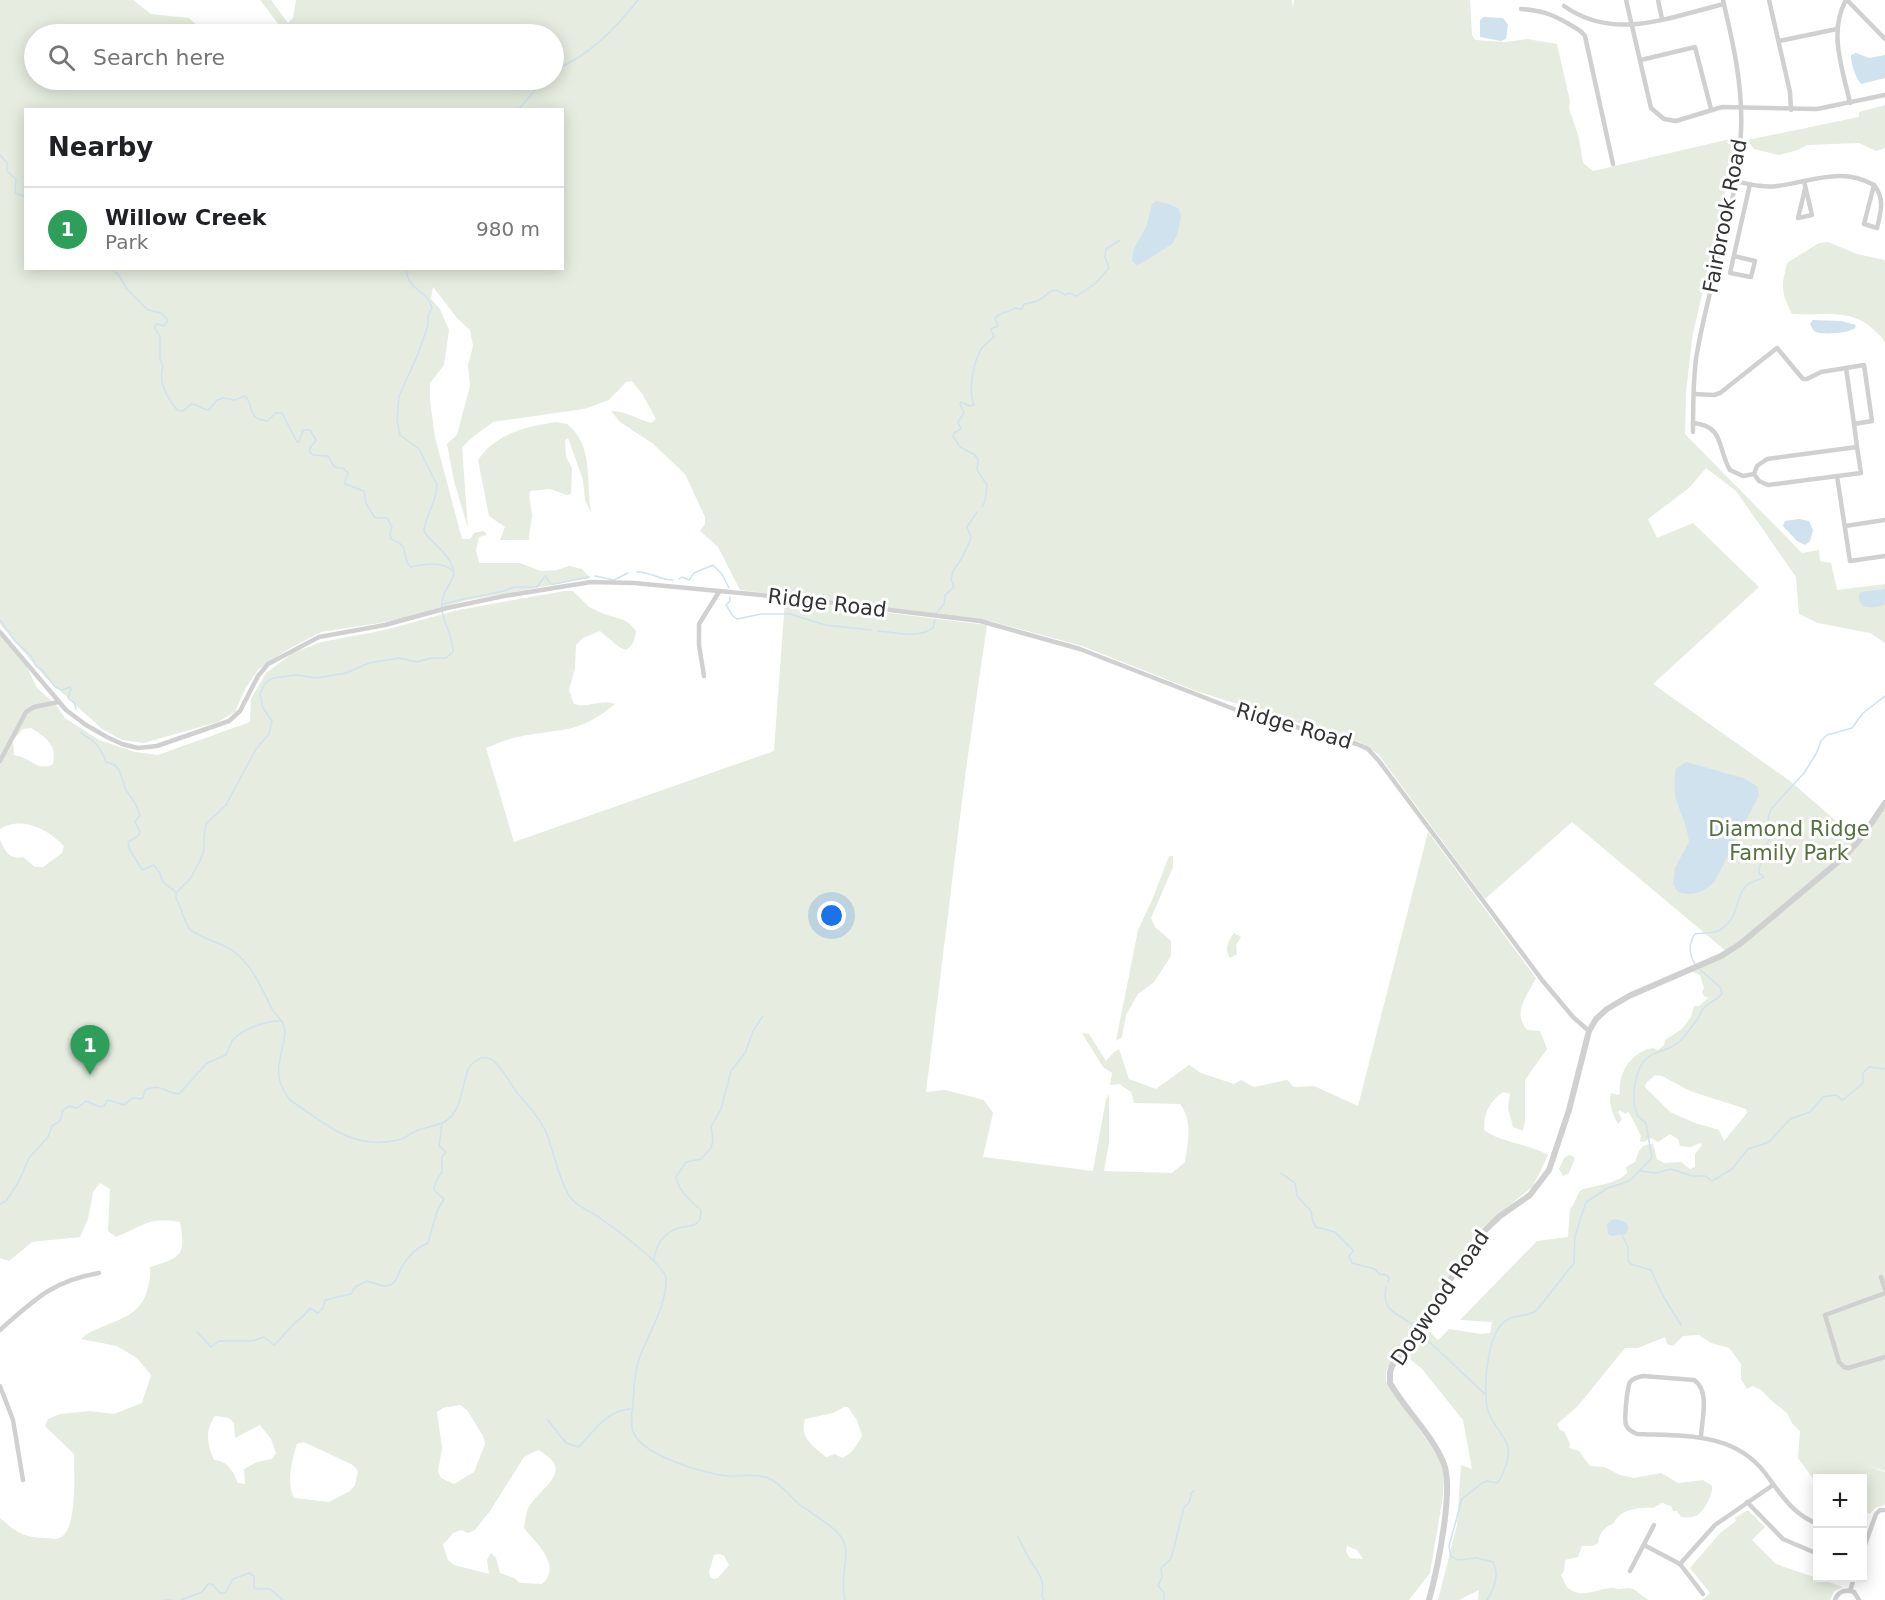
<!DOCTYPE html>
<html lang="en">
<head>
<meta charset="utf-8">
<style>
	:root { --surface:#fff; --page:#f2f2f2; --text:#202124; --muted:#757577; --line:#e0e0e0; --accent:#111827 }
	body { margin:0; font-family:"DejaVu Sans",sans-serif; background:var(--page); color:var(--text) }
	.controls { position:absolute; right:18px; bottom:18px; display:grid; overflow:hidden; border-radius:0px; box-shadow:0 3px 15px #0003 }
	.controls button { width:54px; height:54px; display:grid; place-items:center; padding:0; border:0; border-bottom:2px solid var(--line); background:var(--surface); color:var(--text); font:30px sans-serif }
	.you { position:absolute; left:832px; top:916px; width:21px; height:21px; margin:-15px; border:4px solid #fff; border-radius:50%; background:#1a73e8; box-shadow:0 0 0 9px #1a73e833 }
	.badge { display:grid; place-items:center; width:39px; height:39px; border-radius:50%; background:var(--accent); color:#fff; font-size:20px; font-weight:700 }
	.pin { position:absolute; translate:-50% -50px; filter:drop-shadow(0 2px 3px #0008) }
	.pin::after { content:''; position:absolute; top:32px; width:21px; height:18px; background:inherit; clip-path:polygon(0 0,100% 0,50% 100%) }
	.list { margin:0; padding:0; list-style:none }
	h2 { display:flex; justify-content:space-between; align-items:center; height:78px; margin:0; padding:0 24px; font-size:26px }
	h2 small { font-size:20px; font-weight:400; color:var(--muted) }
	.list li { display:grid; grid-template-columns:39px 1fr auto; gap:18px; align-items:center; box-sizing:border-box; height:84px; padding:0 24px; border-top:2px solid var(--line) }
	.list b { display:block; font-size:22px; white-space:nowrap }
	.list p { margin:0; font-size:20px; white-space:nowrap; color:var(--muted) }
	.list em { font-size:20px; font-style:normal; color:var(--muted) }
	.icon { flex:none; width:33px; height:33px; fill:none; stroke:currentColor; stroke-width:2; stroke-linecap:round; stroke-linejoin:round }
	.map { position:relative; flex:none; width:1885px; height:1600px; overflow:hidden }
	.search { position:absolute; background:var(--surface); box-shadow:0 3px 15px #0003; left:24px; top:24px; width:540px; height:66px; display:flex; align-items:center; gap:15px; box-sizing:border-box; padding:0 21px; border-radius:33px; color:var(--muted); font-size:22px }
	.panel { position:absolute; background:var(--surface); box-shadow:0 3px 15px #0003; left:24px; top:108px; width:540px; height:162px; border-radius:0px }
	.map>svg:first-child { display:block }
	.green { fill:#e6ecdf; fill-rule:evenodd }
	.water { fill:#cfe2ee }
	.lines { fill:none; stroke-linecap:round; stroke-linejoin:round }
	.stream { stroke:#cfe2ee; stroke-width:1.5 }
	.minor { stroke:#d0d0d0; stroke-width:4.5 }
	.tertiary { stroke:#d0d0d0; stroke-width:6 }
	.labels { text-anchor:middle; stroke-width:6; stroke-linejoin:round; paint-order:stroke }
	.street-label { font-size:21px; fill:#333; stroke:#fff }
	.park-label { font-size:21px; fill:#56703f; stroke:#fff }
</style>
</head>
<body>
<div class="map">
<svg width="1885" height="1600" viewBox="0 0 1885 1600">
	<rect width="100%" height="100%" fill="#fff"/>
	<!-- green -->
	<g class="green">
		<path d="M0,0H133L151,14L189,18L207,34H34V80H554V34H290L280,26L260,0H271L288,23L293,18L296,0H1292L1293,9L1294,0H1470L1472,35L1475,40L1505,42L1527,39L1557,44L1570,101L1569,108L1579,138L1583,163L1593,171L1730,139L1735,141L1723,203L1692,338L1686,393L1685,434L1802,553L1819,550L1820,561L1831,563L1837,590L1885,584V643L1870,633L1818,623L1799,614L1796,577L1736,491L1706,468L1689,488L1648,519L1657,538L1693,523L1759,587L1653,684L1790,781L1857,839L1844,854L1743,939L1726,951L1572,822L1485,899L1378,754L1360,742L1196,691L1082,646L990,621L740,590L718,547L700,531L705,524V517L685,474L652,443L620,422L611,411C626,411 637,419 651,423L656,419L643,395L632,381L626,382L609,400L584,409L493,422L470,439L462,448L468,528L454,481L447,444L457,435L470,386L468,365L473,346L470,330L457,318L433,287L431,299L440,309L449,330L444,365L430,383V401L435,437L462,539H470L474,533L484,531L487,535L479,537L476,550L479,563H520L541,571L557,570L569,566L582,569L590,578L464,601L393,621L321,632L287,650L259,669L246,687L235,712L218,722L144,743L122,740L102,729L46,678L0,624ZM26,110H562V268H26Z"/>
		<path d="M1885,105V148L1876,151L1859,143L1807,145L1798,150L1779,155L1754,149L1747,140L1859,117V112Z"/>
		<path d="M1828,242L1857,254L1885,260V343C1883,337 1878,334 1873,329C1851,308 1821,316 1792,314C1781,291 1781,288 1787,263L1819,243Z"/>
		<path d="M556,422L567,424C594,445 586,482 591,513L585,500L583,480L568,438L565,440L566,457L572,468L571,494L567,495L550,489L530,491C528,499 532,507 532,516C531,524 529,532 529,540H500L505,527L489,516L478,460C496,433 525,427 556,422Z"/>
		<path d="M565,591H573L589,607L604,614L624,620L630,624L636,631C635,640 633,645 626,650L619,647L600,631L583,638L576,645L575,668L569,690L574,704C588,709 601,698 615,704C576,736 563,727 518,737C507,739 496,744 486,748L514,842L774,751L785,600L987,625L966,769L926,1092L945,1090L984,1100L993,1113L983,1157L1093,1171L1106,1099L1109,1094V1143L1104,1171L1172,1173L1185,1162C1188,1142 1193,1121 1180,1104L1134,1103L1131,1092L1119,1084L1110,1085L1112,1073L1103,1067L1082,1033L1089,1034L1106,1061L1114,1052L1119,1049L1129,1079L1156,1089L1189,1065L1201,1073L1234,1084L1241,1080L1254,1087L1287,1080L1294,1087L1314,1086L1358,1106L1428,832L1536,978C1527,996 1512,1012 1527,1030L1540,1031L1547,1049L1525,1080V1121L1523,1131L1513,1127L1508,1108L1510,1094L1503,1092C1489,1102 1484,1113 1484,1130C1501,1143 1527,1143 1548,1155L1534,1184H1536L1478,1231L1386,1371V1382L1431,1446L1441,1463L1444,1474L1443,1496L1430,1573L1409,1600H0V1518C15,1531 23,1538 45,1538C49,1538 55,1540 59,1538C78,1533 74,1470 74,1454L45,1426L48,1419L60,1414L90,1411L114,1414L142,1403L151,1375L137,1358L117,1346L81,1339C101,1321 136,1323 146,1294C149,1284 151,1277 150,1267C182,1257 186,1256 180,1222C147,1217 144,1226 116,1237L108,1231L110,1189L100,1183L93,1192L88,1219L80,1237L32,1242L9,1261L0,1258V840C6,852 9,860 23,857L35,867H43L62,853L64,846C49,830 22,815 0,829V635L25,663L37,688L56,705L65,718L99,740L135,752L158,755L250,722L251,699L266,673L293,653L321,642L385,630L458,610ZM31,728C46,737 57,745 53,764C39,773 28,756 14,755L13,740L23,729ZM460,1405L467,1410L483,1436L485,1444L474,1472L454,1484L441,1478L438,1472L442,1448L437,1412L443,1408ZM844,1407H848L857,1420L862,1436C857,1445 852,1454 842,1458L835,1454L826,1457C813,1446 799,1437 805,1419L833,1413ZM215,1416L229,1418L234,1423L235,1438L260,1425L271,1439L276,1453L272,1459L257,1462L244,1469L245,1484L238,1483C233,1471 228,1461 214,1460C207,1446 205,1429 215,1416ZM304,1442L353,1465L358,1471L355,1485L350,1491L329,1502L294,1498C286,1482 292,1460 297,1444ZM538,1450C575,1470 545,1484 530,1505C526,1511 525,1521 524,1528C535,1542 563,1566 542,1584L520,1583L514,1578L500,1573L496,1558L491,1553L487,1560L489,1574L454,1565L448,1560L443,1545L453,1533L461,1530L468,1533L475,1530L490,1511L524,1457ZM1347,1546L1357,1550L1363,1559L1350,1558L1346,1552ZM720,1554L724,1556L729,1565L718,1578L714,1579L710,1577L709,1572L714,1555Z"/>
		<path d="M1885,806V1471L1866,1465L1885,1472V1505L1875,1508L1870,1514L1863,1511L1862,1478H1818L1817,1484L1798,1458L1800,1431L1792,1423L1787,1413L1772,1401L1761,1390L1752,1386L1747,1389L1741,1379V1364L1729,1348L1711,1343L1699,1335L1683,1336L1673,1346L1667,1344L1665,1337L1638,1348H1625L1577,1407L1557,1424L1560,1430L1564,1431L1570,1444L1569,1448L1579,1451L1590,1466L1604,1467L1620,1475L1634,1478L1661,1473L1678,1483L1703,1480L1712,1486C1713,1495 1704,1512 1696,1516C1691,1518 1686,1517 1681,1517L1677,1511H1673L1671,1506L1662,1503L1653,1508C1640,1507 1620,1509 1614,1523C1605,1527 1599,1533 1598,1543L1593,1546H1582L1578,1557L1565,1560L1564,1571L1561,1575C1564,1579 1564,1584 1567,1587C1581,1600 1596,1589 1611,1588C1619,1587 1611,1589 1620,1589C1624,1589 1629,1587 1633,1589C1638,1592 1644,1597 1649,1600H1478L1479,1590L1459,1600H1438L1457,1525L1461,1465L1472,1469L1463,1420L1422,1369L1411,1360L1408,1352L1423,1325L1438,1340L1449,1329L1481,1334L1490,1333L1492,1322L1460,1320L1537,1241L1568,1237L1570,1209C1576,1204 1576,1193 1583,1189C1585,1188 1591,1188 1592,1187C1604,1184 1619,1182 1627,1173L1626,1167L1635,1162C1639,1152 1639,1144 1653,1144L1657,1159L1664,1163L1681,1162L1690,1169L1695,1167V1154L1702,1145L1700,1143L1691,1147L1680,1146L1678,1139L1670,1134L1658,1142L1651,1138L1644,1142L1640,1141L1641,1136L1630,1114L1628,1112L1625,1114L1620,1110L1618,1112L1622,1119L1618,1124C1613,1116 1608,1101 1611,1093L1618,1095L1620,1093C1618,1073 1631,1052 1653,1048L1658,1050L1664,1045L1665,1040L1682,1029L1691,1017L1694,1006H1699L1708,998L1703,995L1702,992L1704,988L1700,975L1691,971L1744,944L1833,870L1866,836ZM1655,1075L1662,1076L1690,1091L1746,1109L1747,1113L1724,1141L1719,1130L1695,1123L1670,1112L1645,1087L1646,1083Z"/>
		<path d="M1169,856H1173V867L1151,918L1155,927L1171,941V956L1154,982L1138,994L1126,1015L1122,1037L1116,1041L1138,930L1153,898Z"/>
		<path d="M1234,933L1241,937L1236,945L1237,954L1230,958C1224,949 1228,941 1234,933Z"/>
		<path d="M1569,1155L1574,1157V1161L1569,1173L1563,1176L1559,1169L1564,1158Z"/>
		<path d="M1746,1511H1749L1765,1527L1752,1540L1776,1564L1843,1587L1834,1591L1830,1600H1702L1710,1593L1690,1568L1720,1533L1736,1521L1735,1518Z"/>
	</g>
	<!-- water -->
	<g class="water">
		<path d="M1484,17L1503,18L1508,25L1506,39L1501,41L1480,37V20Z"/>
		<path d="M1856,53L1869,58L1885,55V78L1861,84C1855,77 1851,63 1851,55Z"/>
		<path d="M1156,201L1169,204L1179,209L1181,217L1177,235L1172,244L1142,263L1136,265L1132,261L1134,249L1147,225L1152,204Z"/>
		<path d="M1813,320L1841,321L1856,325L1855,328C1850,333 1823,335 1816,332C1812,330 1812,327 1810,324Z"/>
		<path d="M1799,519L1809,521L1813,530L1810,541L1805,545L1797,541L1783,526L1785,521Z"/>
		<path d="M1885,589V604C1874,609 1857,611 1859,594L1861,592Z"/>
		<path d="M1686,762L1743,778L1757,786L1759,795L1715,881C1705,892 1692,897 1678,892L1673,884L1675,868L1689,842C1686,813 1669,802 1676,769Z"/>
		<path d="M1613,1219C1622,1220 1633,1223 1626,1234L1611,1236L1608,1234L1607,1224Z"/>
	</g>
	<g class="lines">
		<!-- stream -->
		<g class="stream">
			<path d="M554,70C589,56 615,29 638,0"/>
			<path d="M518,110L544,80"/>
			<path d="M0,155L7,163V171L16,179L15,193L26,197"/>
			<path d="M110,268L118,274L127,289L148,310L161,313L168,320L164,326L157,324L154,327L160,336V360L163,366C158,383 167,397 177,410L183,411L191,404C198,404 202,410 209,410L217,400L223,398L235,400L245,396C255,406 246,419 267,421L276,413H282L297,442H299L303,430H310L316,440L310,448V452L313,455L328,456L334,466L338,468H343L348,473L345,482V484L364,491L366,503L375,518H387L392,527L390,534L391,539C411,548 401,548 408,564L411,567C425,564 442,561 453,571"/>
			<path d="M406,268C407,291 428,290 432,308L428,316V325L418,354L399,396L397,420L400,435L419,449L437,485C437,502 425,515 424,531C431,543 445,550 451,563C459,579 446,584 443,598C437,616 454,634 453,652L446,658H431L417,662L399,658L369,663L346,673L317,678L296,675L273,678L265,683L260,694L263,708L272,721L269,734L256,749L226,805L206,824L204,837V851L200,861L190,879L176,893V898C181,907 183,919 189,928C195,937 224,943 233,951C252,965 261,987 271,1007C274,1013 279,1017 282,1022C294,1040 263,1068 290,1100C325,1123 352,1151 398,1140C405,1139 411,1133 418,1130C426,1127 436,1126 444,1122C462,1113 462,1085 468,1069C491,1037 506,1080 518,1094C528,1105 538,1116 545,1130C554,1151 557,1174 568,1194C575,1206 589,1210 600,1218C613,1227 665,1265 666,1278C667,1306 648,1334 639,1359C634,1374 634,1389 633,1404C632,1413 630,1422 633,1431C640,1455 705,1474 728,1476C741,1477 756,1473 768,1478C781,1483 789,1496 799,1504C812,1514 838,1528 844,1542C850,1557 839,1579 845,1600"/>
			<path d="M982,507L985,501L987,485L977,470L978,460L975,455L960,447L953,436L954,433L961,429L958,422L964,413L960,404L961,402L969,406L974,405C968,390 973,365 980,351C983,345 989,341 994,337L991,329L998,326L995,318C1000,312 1009,313 1015,308L1022,309L1024,304C1028,303 1034,303 1039,300C1050,294 1051,285 1065,295L1069,293L1077,296L1096,283L1109,268L1105,257L1106,249L1120,240"/>
			<path d="M637,572C649,571 659,580 673,580"/>
			<path d="M595,576L614,580L628,573"/>
			<path d="M679,579L682,577L689,580L694,573L713,565L722,574L729,588"/>
			<path d="M730,597V601L726,605L733,616L737,619L761,614H790L825,625L871,630"/>
			<path d="M444,604L463,599L504,591L514,587H537L545,576L551,584H554L589,577"/>
			<path d="M936,613L944,604L945,595L954,587L951,580L953,571L962,558L970,541L971,537L967,527L977,512"/>
			<path d="M0,620L15,641L31,656L36,666L42,670L55,687L62,690L70,687L71,689L68,698L75,704L76,709"/>
			<path d="M878,631C895,632 918,639 933,628L935,620"/>
			<path d="M81,732C85,737 88,737 93,741C100,747 103,753 106,762L115,765L119,770L126,790L135,803L140,815L135,822L140,832L138,836L128,842L129,848L142,870L154,865L160,873L162,881L176,892"/>
			<path d="M1695,964C1689,954 1688,944 1695,934C1703,932 1710,934 1718,931C1741,919 1734,896 1747,885C1752,880 1759,881 1764,877L1759,873V869L1766,846L1772,834L1768,818L1771,809L1804,773L1816,754L1821,741L1827,735L1852,728L1863,713L1885,696"/>
			<path d="M1640,1171L1656,1173L1671,1169L1692,1176H1705L1712,1181L1732,1169L1748,1149L1769,1142L1790,1119L1810,1112L1823,1097L1836,1095L1842,1100L1844,1099L1863,1083V1073L1869,1067L1885,1069"/>
			<path d="M1281,1173L1295,1183L1297,1196L1311,1211L1313,1222L1316,1227L1335,1232L1352,1249L1353,1251L1349,1256L1352,1263L1375,1269L1379,1274L1387,1275L1389,1278L1388,1282"/>
			<path d="M0,1204L6,1201L18,1183L29,1158L48,1137L52,1126L60,1121L63,1110L69,1106L77,1108L86,1101L100,1107L104,1106L108,1100L124,1105C130,1101 132,1095 140,1099L143,1098L145,1090C162,1083 165,1093 179,1094L207,1063L226,1055C229,1050 230,1045 232,1041C241,1029 267,1020 282,1021"/>
			<path d="M1621,1233L1628,1247V1261L1631,1264L1651,1270L1663,1296L1681,1325"/>
			<path d="M654,1260C655,1244 666,1230 683,1227C691,1226 695,1226 700,1220L701,1210C691,1202 678,1190 676,1177L686,1162L701,1159L711,1148L713,1140L711,1127L721,1109L731,1071L745,1053L753,1031L763,1016"/>
			<path d="M1386,1287C1381,1313 1399,1313 1413,1325"/>
			<path d="M197,1332L211,1347L219,1341H253L264,1337L274,1345C282,1338 288,1329 295,1323C301,1318 305,1315 310,1308L318,1313L323,1308L325,1300L351,1294L355,1287L367,1281C372,1282 380,1286 385,1286C397,1286 398,1272 403,1265C409,1255 418,1247 428,1243L437,1211L444,1199L434,1190L436,1181L442,1172V1157L446,1152L439,1146L442,1123"/>
			<path d="M1421,1334L1486,1395"/>
			<path d="M547,1419L566,1443L579,1447C593,1431 608,1410 630,1409"/>
			<path d="M1018,1537C1022,1544 1025,1552 1030,1560C1038,1573 1045,1578 1042,1596L1044,1600"/>
			<path d="M164,1600H171"/>
			<path d="M181,1600L202,1592L208,1584H212L220,1593H225L233,1579L249,1573L254,1576V1587L257,1589H270L283,1600"/>
			<path d="M1164,1600V1593L1158,1585L1162,1578L1161,1568L1171,1559L1184,1507C1190,1504 1191,1499 1191,1493L1194,1491"/>
			<path d="M1487,1600C1494,1589 1500,1575 1493,1562L1477,1558L1457,1560L1451,1556L1449,1546L1462,1499L1482,1483L1487,1481L1497,1483C1503,1477 1510,1457 1508,1448C1506,1437 1495,1427 1490,1416C1481,1394 1487,1344 1500,1326C1511,1312 1526,1319 1537,1310L1574,1263L1575,1236L1586,1202L1608,1188L1629,1181L1652,1158L1646,1123C1642,1120 1639,1119 1637,1114C1631,1099 1634,1069 1647,1058C1657,1050 1670,1051 1680,1041C1686,1035 1691,1027 1697,1020C1700,1016 1701,1011 1704,1008C1709,1002 1717,1000 1722,994L1720,987L1698,968"/>
		</g>
		<!-- minor -->
		<g class="minor">
			<path d="M1626,0L1651,108L1664,119L1676,121L1722,107L1817,109L1885,95"/>
			<path d="M1658,0L1662,19"/>
			<path d="M1769,0L1790,92L1791,110"/>
			<path d="M1846,0C1828,32 1843,70 1850,103"/>
			<path d="M1847,0L1885,39"/>
			<path d="M1564,6C1615,42 1669,17 1724,4"/>
			<path d="M1521,9C1540,10 1552,14 1569,24C1575,28 1581,30 1585,36L1613,164"/>
			<path d="M1779,41L1837,29"/>
			<path d="M1641,60L1695,47L1711,109"/>
			<path d="M1735,181C1749,184 1763,188 1777,186C1811,182 1841,166 1874,185L1864,224L1877,228C1881,212 1885,198 1874,185"/>
			<path d="M1804,181L1812,215L1798,218L1805,189"/>
			<path d="M1734,256L1755,261L1751,277L1730,273L1750,184"/>
			<path d="M1694,394L1714,395L1720,393L1777,348L1803,379H1807L1821,372L1846,368"/>
			<path d="M1693,423C1725,426 1717,448 1730,470L1743,476L1754,474L1759,481L1768,485L1861,473L1857,447L1767,459L1757,466L1754,474"/>
			<path d="M1854,424L1846,368L1864,365L1872,421L1854,424L1857,447"/>
			<path d="M1693,432C1693,408 1693,383 1696,359C1708,283 1738,208 1741,131C1743,85 1733,43 1723,0"/>
			<path d="M1837,476L1850,561L1885,556"/>
			<path d="M1845,526L1885,520"/>
			<path d="M0,632L66,710L86,725L107,737L122,744L138,748L157,746L229,721L240,711L258,676L268,664L319,637L385,625L447,608L504,596L591,582L634,583L792,598L980,621L1080,649L1239,711L1357,744L1368,749L1379,761L1542,980L1573,1017L1589,1031"/>
			<path d="M704,676L699,645V624L719,592"/>
			<path d="M0,761L26,712L34,707L58,702"/>
			<path d="M1881,1277L1885,1289"/>
			<path d="M1885,1293L1825,1315L1839,1362L1844,1367L1848,1368L1885,1357"/>
			<path d="M0,1330C34,1300 52,1281 99,1273"/>
			<path d="M0,1386L13,1420L23,1480"/>
			<path d="M1701,1436C1702,1419 1710,1390 1694,1380L1643,1376C1638,1377 1633,1378 1630,1382C1627,1388 1624,1419 1626,1425C1628,1430 1632,1432 1637,1434C1683,1436 1734,1432 1765,1473C1781,1494 1792,1514 1818,1524"/>
			<path d="M1747,1502L1783,1539L1818,1554"/>
			<path d="M1644,1545L1680,1564L1703,1594"/>
			<path d="M1862,1553L1876,1514L1880,1510H1885"/>
			<path d="M1680,1564L1715,1525L1773,1485"/>
			<path d="M1630,1571L1654,1525"/>
			<path d="M1850,1591L1854,1578"/>
			<path d="M1835,1600C1838,1591 1845,1589 1854,1592L1859,1600"/>
		</g>
		<!-- tertiary -->
		<path class="tertiary" d="M1429,1600C1437,1571 1454,1490 1444,1464C1432,1434 1406,1411 1390,1383V1372L1392,1366L1480,1235L1500,1216L1530,1195L1549,1170L1569,1110L1589,1031L1596,1019L1607,1009L1629,996L1721,956L1740,944L1844,857L1862,837L1885,803"/>
	</g>
	<g class="labels">
		<!-- street labels -->
		<g class="street-label">
			<text transform="translate(1725 216) rotate(-79)" y="7">Fairbrook Road</text>
			<text transform="translate(827 603) rotate(7)" y="7">Ridge Road</text>
			<text transform="translate(1294 726) rotate(16)" y="7">Ridge Road</text>
			<text transform="translate(1440 1298) rotate(-56)" y="7">Dogwood Road</text>
		</g>
		<!-- park labels -->
		<g class="park-label">
			<text x="1789" y="836">Diamond Ridge<tspan x="1789" dy="24">Family Park</tspan></text>
		</g>
	</g>
</svg>
<div class="controls">
<button>+</button>
<button>−</button>
</div>
<div class="you"></div>
<div class="pin badge" style="left:90px;top:1075px;background:#2e9e5b">1</div>
<div class="search"><svg class="icon" aria-label="search" viewBox="0 0 24 24"><circle cx="10" cy="10" r="6"/><path d="M15 15l6 6"/></svg>Search here</div>
<section class="panel">
<h2>Nearby<small></small></h2>
<ul class="list">
<li><span class="badge" style="background:#2e9e5b">1</span><div><b>Willow Creek</b><p>Park</p></div><em>980 m</em></li>
</ul>
</section>
</div>
</body>
</html>
